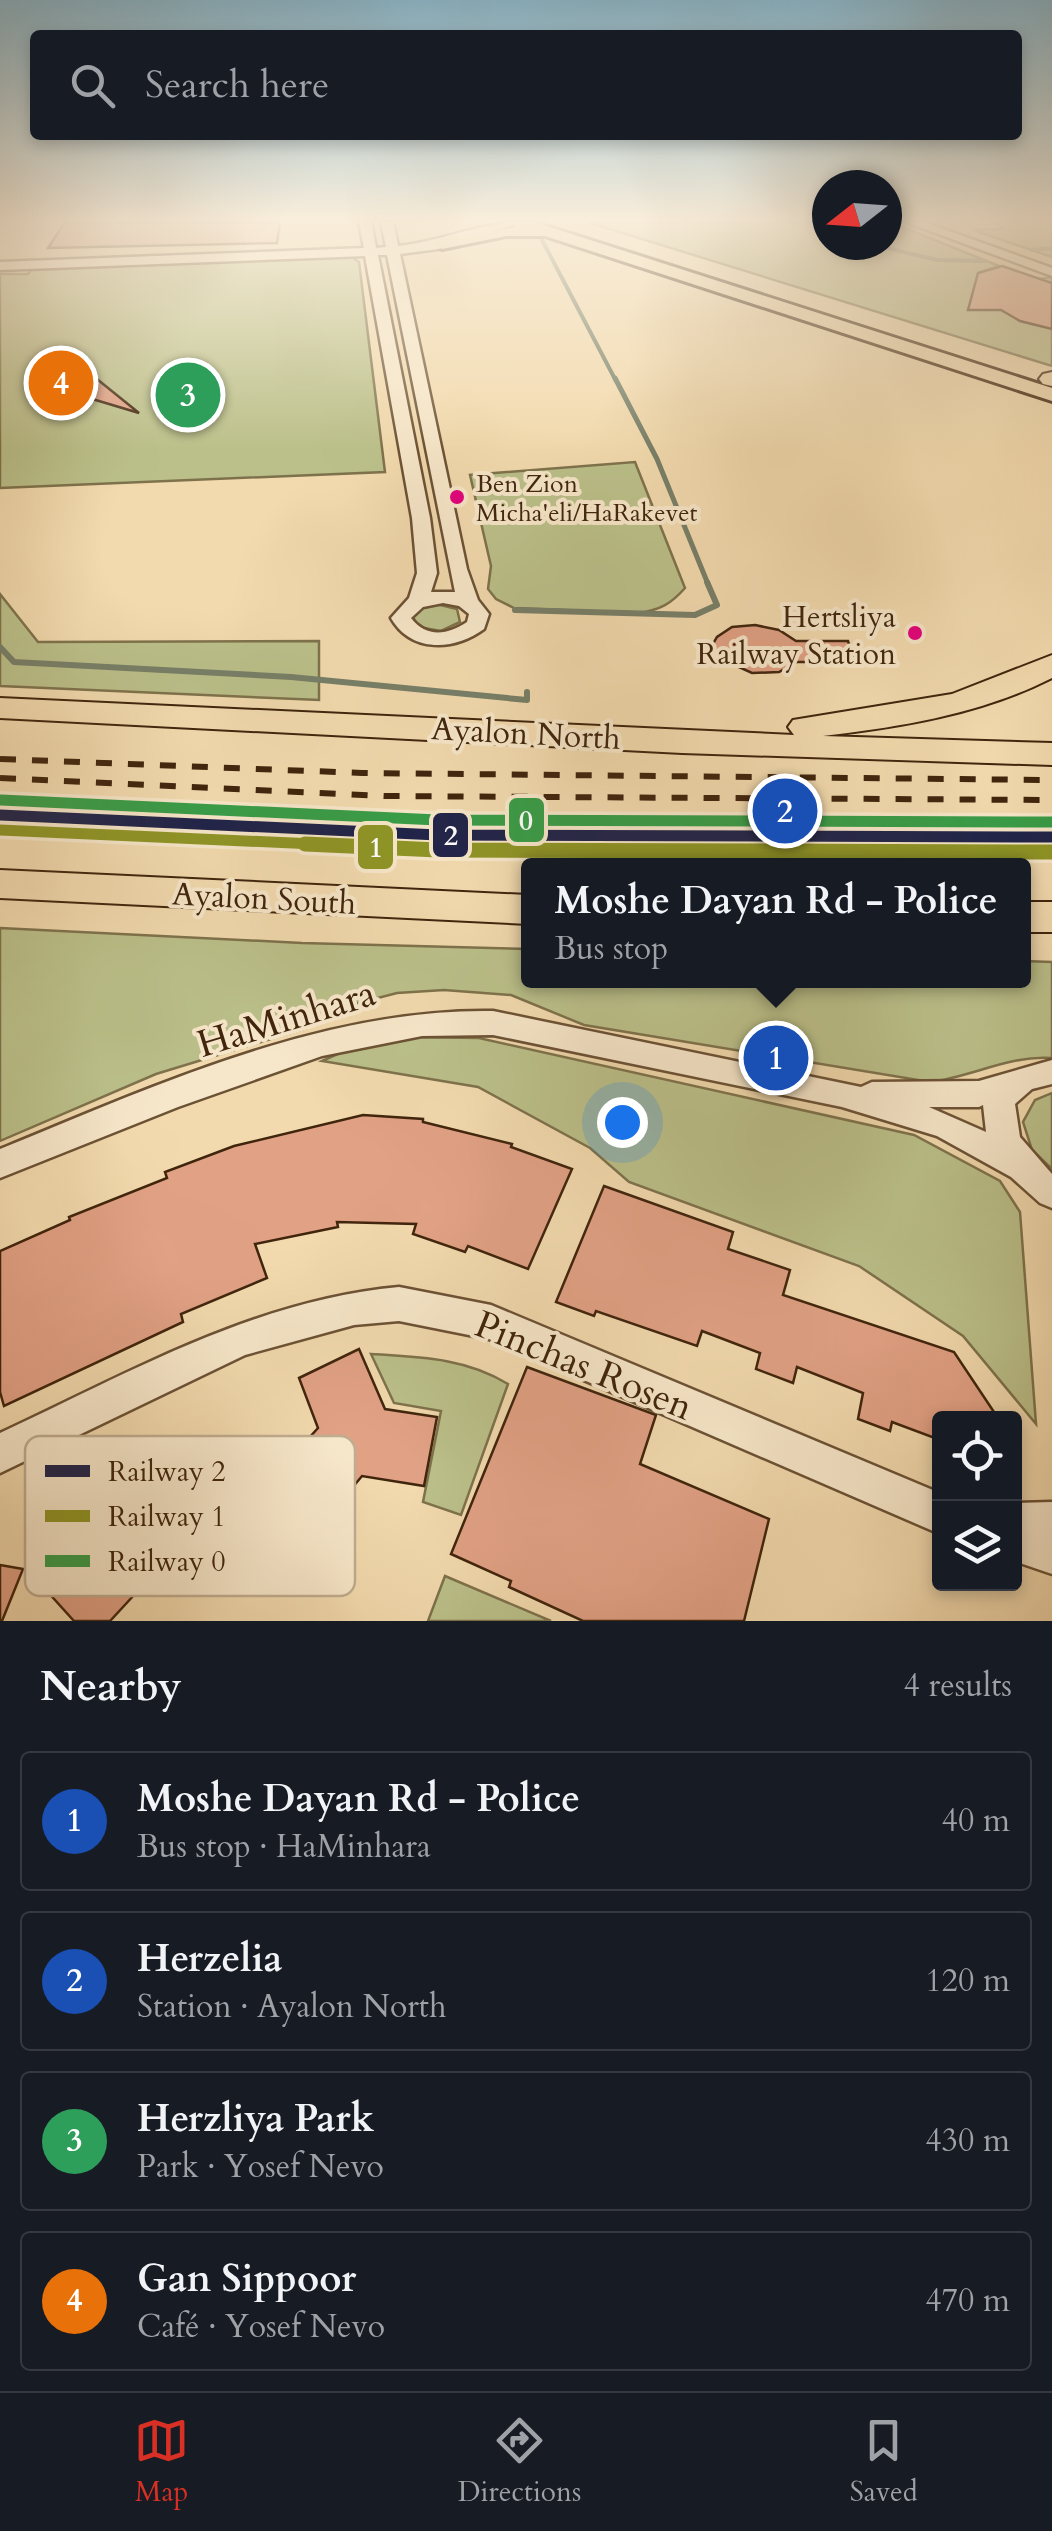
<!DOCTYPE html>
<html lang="en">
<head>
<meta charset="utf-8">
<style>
	:root { --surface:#171b24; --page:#20242c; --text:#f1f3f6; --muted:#9ea1a6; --line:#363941; --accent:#d93025 }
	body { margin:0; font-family:Cardo,serif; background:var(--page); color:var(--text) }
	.controls { position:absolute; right:30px; bottom:30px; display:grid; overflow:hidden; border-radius:10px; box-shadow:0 5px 15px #0003 }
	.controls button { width:90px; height:90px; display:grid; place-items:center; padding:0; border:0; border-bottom:2px solid var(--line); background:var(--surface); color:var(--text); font:50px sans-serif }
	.compass { position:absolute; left:812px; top:170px; width:90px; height:90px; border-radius:50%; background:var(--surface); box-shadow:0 5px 15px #0003; rotate:253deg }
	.you { position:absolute; left:622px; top:1122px; width:35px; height:35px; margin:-25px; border:8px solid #fff; border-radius:50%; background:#1a73e8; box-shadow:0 0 0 15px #1a73e833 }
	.badge { display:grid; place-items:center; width:65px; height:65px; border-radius:50%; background:var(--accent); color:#fff; font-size:32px; font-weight:700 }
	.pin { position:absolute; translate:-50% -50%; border:5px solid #fff; box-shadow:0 2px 10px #0006 }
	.popup { position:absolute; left:521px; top:858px; width:510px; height:130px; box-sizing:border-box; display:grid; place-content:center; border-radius:10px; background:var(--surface); filter:drop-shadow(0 2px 8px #0005); font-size:32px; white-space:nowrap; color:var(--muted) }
	.popup b { font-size:38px; color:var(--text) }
	.popup::after { content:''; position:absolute; left:50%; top:100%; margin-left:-20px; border:20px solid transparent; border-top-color:var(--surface) }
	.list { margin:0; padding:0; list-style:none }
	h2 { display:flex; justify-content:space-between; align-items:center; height:130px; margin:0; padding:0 40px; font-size:42px }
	h2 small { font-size:32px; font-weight:400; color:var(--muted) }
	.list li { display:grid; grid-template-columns:65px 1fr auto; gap:30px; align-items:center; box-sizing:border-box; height:140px; margin:0 20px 20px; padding:0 20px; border:2px solid var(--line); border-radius:10px }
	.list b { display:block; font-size:38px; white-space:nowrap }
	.list p { margin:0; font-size:32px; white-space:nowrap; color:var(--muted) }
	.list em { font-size:32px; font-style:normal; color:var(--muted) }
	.icon { flex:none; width:55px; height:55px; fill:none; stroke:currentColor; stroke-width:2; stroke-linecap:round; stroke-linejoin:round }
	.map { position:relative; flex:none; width:1052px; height:1621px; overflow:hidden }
	.search { position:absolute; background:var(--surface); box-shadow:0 5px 15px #0003; left:30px; right:30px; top:30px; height:110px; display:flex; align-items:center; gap:25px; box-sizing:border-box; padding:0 35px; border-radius:10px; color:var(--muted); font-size:38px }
	.sheet { height:770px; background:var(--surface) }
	nav { display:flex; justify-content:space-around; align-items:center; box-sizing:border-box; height:140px; border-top:2px solid var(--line); background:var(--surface); font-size:28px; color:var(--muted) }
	nav a { display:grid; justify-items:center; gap:5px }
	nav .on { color:var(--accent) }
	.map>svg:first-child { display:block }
	.green { fill:#bbc08a; stroke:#7e724c; stroke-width:2.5 }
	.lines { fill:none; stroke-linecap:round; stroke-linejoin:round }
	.stream-far2 { stroke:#777f68; stroke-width:4 }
	.stream-far1 { stroke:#777f68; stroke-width:5 }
	.stream { stroke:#777f68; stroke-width:6 }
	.building { fill:#e1a185; stroke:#40250d; stroke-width:2.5 }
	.minor-casing { stroke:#6c5235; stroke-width:5 }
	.major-casing { stroke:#40250d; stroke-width:6 }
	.highway-casing { stroke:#40250d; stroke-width:4 }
	.minor { fill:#f7e7ca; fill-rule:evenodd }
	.major { fill:#f2daae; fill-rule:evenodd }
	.highway { fill:#f2daae; fill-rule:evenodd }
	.rail-far1 { stroke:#40250d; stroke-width:6; stroke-dasharray:16 16; stroke-linecap:butt }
	.rail { stroke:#40250d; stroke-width:9; stroke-dasharray:20 20; stroke-linecap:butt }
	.rail-1-casing { stroke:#f7e7ca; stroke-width:18 }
	.rail-2-far1-casing { stroke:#f7e7ca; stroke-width:18 }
	.rail-2-casing { stroke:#f7e7ca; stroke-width:22 }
	.rail-3-casing { stroke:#f7e7ca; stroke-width:18 }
	.rail-1 { stroke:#1f234a; stroke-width:11 }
	.rail-2-far1 { stroke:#8f9526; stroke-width:11 }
	.rail-2 { stroke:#8f9526; stroke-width:15 }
	.rail-3 { stroke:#389d48; stroke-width:11 }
	.bus-dot { fill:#e5007d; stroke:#f7e7ca; stroke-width:4 }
	.labels { text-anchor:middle; stroke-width:8; stroke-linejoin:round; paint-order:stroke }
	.far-bus-label { font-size:25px; fill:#40250d; stroke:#f7e7ca; text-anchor:start }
	.bus-label { font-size:30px; fill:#40250d; stroke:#f7e7ca; text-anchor:end }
	.street-label { font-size:32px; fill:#40250d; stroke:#f7e7ca }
	.near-street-label { font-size:38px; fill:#40250d; stroke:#f7e7ca }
	.key { fill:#f7e7ca; stroke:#c0ad91; stroke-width:2.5 }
	.key-label { font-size:28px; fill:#40250d }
	.line-badge { stroke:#f7e7ca; stroke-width:4 }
	.badge-label { font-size:28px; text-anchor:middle; font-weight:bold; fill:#fff }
</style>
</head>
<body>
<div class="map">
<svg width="1052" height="1621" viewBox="0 0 1052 1621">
	<rect width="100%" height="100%" fill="#f2daae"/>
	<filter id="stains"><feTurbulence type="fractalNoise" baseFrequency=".002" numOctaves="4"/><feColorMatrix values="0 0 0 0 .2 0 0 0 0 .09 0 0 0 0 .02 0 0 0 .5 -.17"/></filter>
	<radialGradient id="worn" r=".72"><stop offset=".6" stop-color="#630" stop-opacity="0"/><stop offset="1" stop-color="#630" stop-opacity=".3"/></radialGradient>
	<!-- green -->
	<g class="green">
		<path d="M587,222H827V245H887L890,222L999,266L978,273L1029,281L1052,277V366Z"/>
		<path d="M995,222H1052V257L973,230L1003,229Z"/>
		<path d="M350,256L359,262L385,472L0,488V274H28L32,268Z"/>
		<path d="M635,462L685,588C671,604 660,610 638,613L514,608L496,599L488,589L491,566L470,475Z"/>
		<path d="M0,594L38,642L319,641V700L0,686Z"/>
		<path d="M436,604L457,609L460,622L441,631L418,627L412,615L421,607Z"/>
		<path d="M0,928L302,943L528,949V980H1024V961L1052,962V1058C1009,1055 972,1077 930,1082L584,1025L511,995L444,990L397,993L316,1014L307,1028L156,1074L0,1141Z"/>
		<path d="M404,1037L479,1038L914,1135L1000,1181L1020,1212L1036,1424L963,1336L859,1266L629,1182L590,1148L478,1087L322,1061L351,1048Z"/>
		<path d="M1052,1093V1169L1032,1150L1023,1122L1035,1100Z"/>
		<path d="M371,1354C420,1357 466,1358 508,1384L461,1515L423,1502L441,1411L394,1403Z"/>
		<path d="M445,1576L551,1621H428Z"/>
	</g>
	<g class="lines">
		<!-- stream-far2 -->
		<g class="stream-far2">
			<path d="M541,238L616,381"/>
			<path d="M875,245L937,260L985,261"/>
			<path d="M1032,250L1052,248"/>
		</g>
		<!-- stream-far1 -->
		<path class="stream-far1" d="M615,378L657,459L708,584"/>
		<!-- stream -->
		<g class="stream">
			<path d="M515,610L695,615L717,605L707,582"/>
			<path d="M0,647L14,662L291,677L527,700V692"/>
		</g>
	</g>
	<!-- building -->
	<g class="building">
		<path d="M65,222H280L277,243L48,248Z"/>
		<path d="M1002,266L1052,283V329L1020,321L1001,310H968L978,273Z"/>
		<path d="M87,371L139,413L39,383Z"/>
		<path d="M755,625L779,630L796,641H848L855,662H797L779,672L752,673L719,658L713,644L717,637L732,627Z"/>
		<path d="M363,1115L423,1119V1122L512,1144L511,1147L572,1169L528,1269L468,1246L465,1252L413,1234L416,1224L337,1222L338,1227L255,1244L267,1278L181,1314L183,1322L4,1406L0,1392V1251L70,1220L69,1217L167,1178L165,1172L234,1146Z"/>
		<path d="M604,1186L733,1232L728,1249L790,1270L783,1295L954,1352L998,1418H940V1440L892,1422L890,1431L858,1419L863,1393L797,1367L793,1383L756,1369L760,1353L702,1331L697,1346L596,1311L594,1316L556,1302Z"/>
		<path d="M359,1349L385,1409L437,1417L424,1486L362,1476L317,1530L267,1484L318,1428L299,1378Z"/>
		<path d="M527,1367L656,1415L640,1464L769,1519L744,1621H583L509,1587L511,1581L451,1554Z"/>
		<path d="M160,1438L180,1506L234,1514L211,1592L147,1581L110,1621H74L46,1590L107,1526L92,1471Z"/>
		<path d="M0,1565L23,1569L2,1621H0Z"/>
	</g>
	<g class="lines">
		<!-- minor casing -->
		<g class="minor-casing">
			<g id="minor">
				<path d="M359,222H371L376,248L386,247L381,222H393L398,246C440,242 481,222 523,222L438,249L400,254L467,569L478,600L489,614L484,629C454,651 411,653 391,618L409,598L417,573L412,518L365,256L0,270V262L364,248ZM378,255H387L455,592H431L437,573L430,518ZM443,603L459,606L469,614L467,622C448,635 426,638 411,618L423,607Z"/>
				<path d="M906,222H924L1052,268V276Z"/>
				<path d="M493,1011L861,1087L872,1082L979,1081L1052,1060V1084L1032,1089L1015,1104L1020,1137L1052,1174V1208L1040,1203L1011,1177L937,1136L842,1107L493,1035L422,1036L322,1056L178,1107L0,1178V1149C154,1086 324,1008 493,1011ZM983,1105L986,1132L929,1107H979Z"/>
				<path d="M399,1287L491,1305L940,1493V1534L489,1339L399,1321L354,1325L245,1355L0,1473V1433C129,1373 255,1300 399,1287Z"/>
				<path d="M1052,1502V1574L1014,1561V1503Z"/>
			</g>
		</g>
		<!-- major casing -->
		<g class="major-casing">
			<path id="major" d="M510,222H534L1052,388V401L545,236H506L442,249L434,244L442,239L516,227Z"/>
		</g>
		<!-- highway casing -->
		<g class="highway-casing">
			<g id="highway">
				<path d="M1052,372V386L1043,384L1039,379L1043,374Z"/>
				<path d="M1052,655V678C981,714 901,727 823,736L1052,743V765L682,753L0,718V698L794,735L788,727L793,720L952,694Z"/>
				<path d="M0,870L528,895V924L0,898Z"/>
				<rect x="1024" y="902" width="28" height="30"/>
			</g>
		</g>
		<!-- minor -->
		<use href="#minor" class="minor"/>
		<!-- major -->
		<use href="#major" class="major"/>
		<!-- highway -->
		<use href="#highway" class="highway"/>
		<!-- rail-far1 -->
		<g class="rail-far1">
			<path d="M0,759L362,773L1052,780"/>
			<path d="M0,778L384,796L1052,800"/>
			<path d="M0,828L489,846"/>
		</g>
		<!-- rail -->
		<path class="rail" d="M422,844L531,848L1052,849"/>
		<!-- rail-1 casing -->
		<g class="rail-1-casing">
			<path id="rail-1" d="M0,815L438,835L1052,837"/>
		</g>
		<!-- rail-2-far1 casing -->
		<g class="rail-2-far1-casing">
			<path id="rail-2-far1" d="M0,830L359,846"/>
		</g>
		<!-- rail-2 casing -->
		<g class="rail-2-casing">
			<path id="rail-2" d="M305,844L438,850L1052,852"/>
		</g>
		<!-- rail-3 casing -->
		<g class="rail-3-casing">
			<path id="rail-3" d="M1,800L438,820L1052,822"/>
		</g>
		<!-- rail-1 -->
		<use href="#rail-1" class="rail-1"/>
		<!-- rail-2-far1 -->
		<use href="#rail-2-far1" class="rail-2-far1"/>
		<!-- rail-2 -->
		<use href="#rail-2" class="rail-2"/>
		<!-- rail-3 -->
		<use href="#rail-3" class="rail-3"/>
	</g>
	<!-- sky -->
	<linearGradient id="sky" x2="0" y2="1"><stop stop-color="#89b7cd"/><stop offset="0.49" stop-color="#f9eedb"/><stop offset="1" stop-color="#f9eedb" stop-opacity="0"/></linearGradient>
	<rect width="1052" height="449" fill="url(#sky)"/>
	<!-- markers -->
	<g class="bus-dot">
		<circle cx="457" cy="497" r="9"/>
		<circle cx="915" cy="633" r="9"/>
	</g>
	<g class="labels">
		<!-- far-bus labels -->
		<g class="far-bus-label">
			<text x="476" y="492">Ben Zion<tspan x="476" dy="29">Micha'eli/HaRakevet</tspan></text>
		</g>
		<!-- bus labels -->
		<g class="bus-label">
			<text x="896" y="627">Hertsliya<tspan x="896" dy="37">Railway Station</tspan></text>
		</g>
		<!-- street labels -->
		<g class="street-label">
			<text transform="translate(526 733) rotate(3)" y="11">Ayalon North</text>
			<text transform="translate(264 898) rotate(3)" y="11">Ayalon South</text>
		</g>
		<!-- near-street labels -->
		<g class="near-street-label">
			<text transform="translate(286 1018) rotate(-17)" y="13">HaMinhara</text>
			<text transform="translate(584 1365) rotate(22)" y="13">Pinchas Rosen</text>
		</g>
	</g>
	<!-- legend -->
	<rect x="25" y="1436" width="330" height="160" rx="15" class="key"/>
	<rect x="45" y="1465" width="45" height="12" fill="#1f234a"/>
	<rect x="45" y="1510" width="45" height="12" fill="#8f9526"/>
	<rect x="45" y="1555" width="45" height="12" fill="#389d48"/>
	<g class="key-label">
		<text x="108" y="1481">Railway 2</text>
		<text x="108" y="1526">Railway 1</text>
		<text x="108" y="1571">Railway 0</text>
	</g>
	<g class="line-badge">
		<rect x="507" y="796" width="39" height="48" rx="10" fill="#389d48"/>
		<rect x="431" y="811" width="39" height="48" rx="10" fill="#1f234a"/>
		<rect x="356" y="823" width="39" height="48" rx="10" fill="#8f9526"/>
	</g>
	<g class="badge-label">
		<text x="526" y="830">0</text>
		<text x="451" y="845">2</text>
		<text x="376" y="857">1</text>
	</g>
	<rect width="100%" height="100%" filter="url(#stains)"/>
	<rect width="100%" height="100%" fill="url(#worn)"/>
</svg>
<div class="controls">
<button><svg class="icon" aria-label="locate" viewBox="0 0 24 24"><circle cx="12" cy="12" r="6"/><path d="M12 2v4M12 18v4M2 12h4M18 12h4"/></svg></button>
<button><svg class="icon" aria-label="layers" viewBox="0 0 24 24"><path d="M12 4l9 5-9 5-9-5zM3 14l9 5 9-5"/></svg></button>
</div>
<svg class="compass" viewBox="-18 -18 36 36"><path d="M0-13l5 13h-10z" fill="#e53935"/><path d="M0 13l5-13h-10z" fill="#9ea1a6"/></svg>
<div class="you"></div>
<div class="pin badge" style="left:776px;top:1058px;background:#1a4fb4">1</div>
<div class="popup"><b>Moshe Dayan Rd - Police</b>Bus stop</div>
<div class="pin badge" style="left:785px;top:811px;background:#1a4fb4">2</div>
<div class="pin badge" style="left:188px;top:395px;background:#2e9e5b">3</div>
<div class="pin badge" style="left:61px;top:383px;background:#e8710a">4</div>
<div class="search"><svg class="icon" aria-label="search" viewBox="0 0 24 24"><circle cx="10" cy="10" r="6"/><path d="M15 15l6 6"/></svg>Search here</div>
</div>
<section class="sheet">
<h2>Nearby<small>4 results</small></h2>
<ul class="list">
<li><span class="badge" style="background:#1a4fb4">1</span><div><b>Moshe Dayan Rd - Police</b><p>Bus stop · HaMinhara</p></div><em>40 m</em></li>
<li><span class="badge" style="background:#1a4fb4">2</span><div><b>Herzelia</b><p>Station · Ayalon North</p></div><em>120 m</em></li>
<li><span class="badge" style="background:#2e9e5b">3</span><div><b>Herzliya Park</b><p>Park · Yosef Nevo</p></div><em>430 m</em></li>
<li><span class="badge" style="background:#e8710a">4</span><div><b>Gan Sippoor</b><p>Café · Yosef Nevo</p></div><em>470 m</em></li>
</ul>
</section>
<nav>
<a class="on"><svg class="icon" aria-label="map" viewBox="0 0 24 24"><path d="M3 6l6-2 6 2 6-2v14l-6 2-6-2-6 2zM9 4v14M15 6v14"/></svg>Map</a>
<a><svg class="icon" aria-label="directions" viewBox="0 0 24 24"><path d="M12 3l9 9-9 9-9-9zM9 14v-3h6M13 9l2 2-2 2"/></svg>Directions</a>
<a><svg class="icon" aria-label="saved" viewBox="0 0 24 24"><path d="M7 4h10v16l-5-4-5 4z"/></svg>Saved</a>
</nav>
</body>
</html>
